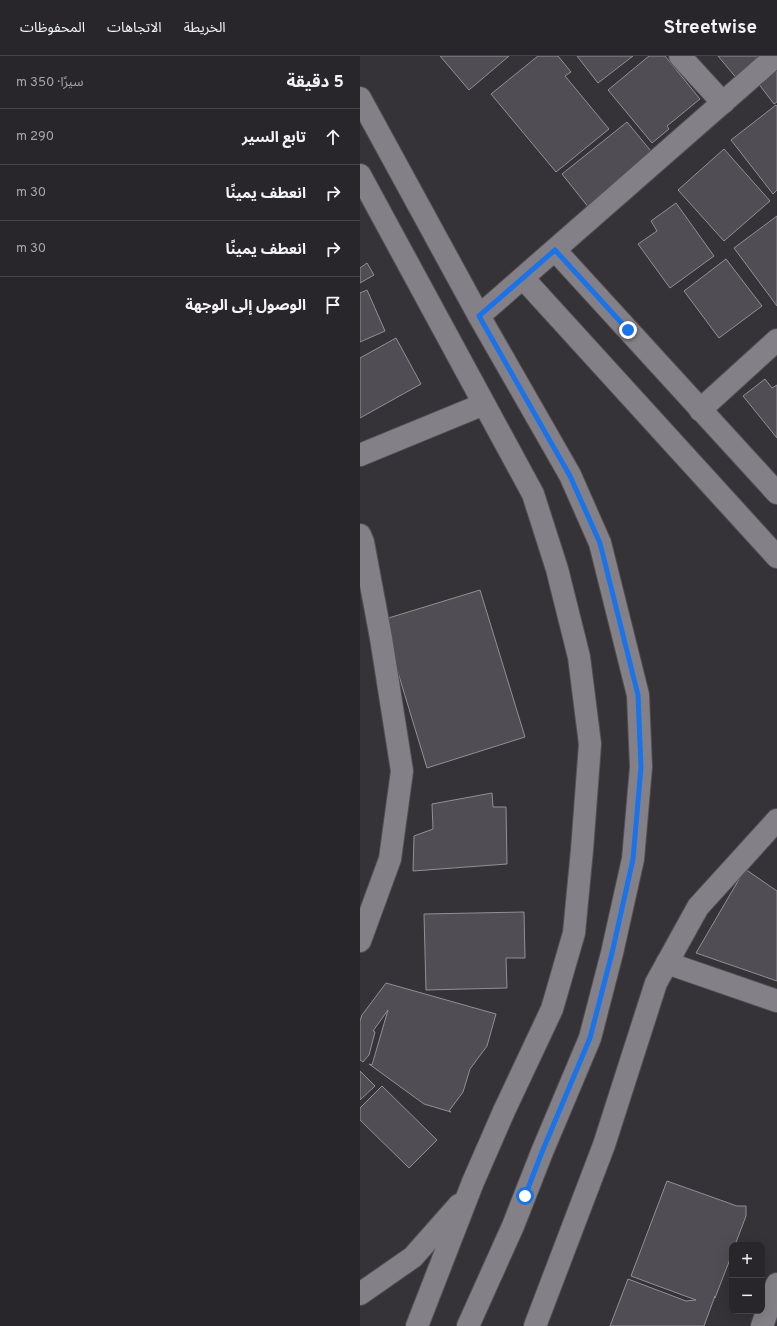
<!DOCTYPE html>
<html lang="ar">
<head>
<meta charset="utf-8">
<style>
	:root { --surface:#28262a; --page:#302e32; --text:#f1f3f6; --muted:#a5a5a8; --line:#444347 }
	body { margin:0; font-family:Overpass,"Noto Sans Arabic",sans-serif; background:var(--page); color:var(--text); direction:rtl }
	.controls { position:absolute; right:12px; bottom:12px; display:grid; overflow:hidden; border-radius:8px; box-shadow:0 4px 16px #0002 }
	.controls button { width:36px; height:36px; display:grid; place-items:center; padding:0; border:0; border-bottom:1px solid var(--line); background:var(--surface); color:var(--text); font:20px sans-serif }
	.stop { position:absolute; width:12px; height:12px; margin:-9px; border:3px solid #1a73e8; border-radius:50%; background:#fff }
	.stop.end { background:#1a73e8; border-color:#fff; box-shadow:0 1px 4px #0008 }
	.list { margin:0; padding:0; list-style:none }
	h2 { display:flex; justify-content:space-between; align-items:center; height:52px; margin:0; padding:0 16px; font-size:17px }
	h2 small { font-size:13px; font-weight:400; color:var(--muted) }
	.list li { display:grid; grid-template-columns:26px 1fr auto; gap:12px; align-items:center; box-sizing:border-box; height:56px; padding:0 16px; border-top:1px solid var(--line) }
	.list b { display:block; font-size:15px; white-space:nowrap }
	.list em { font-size:13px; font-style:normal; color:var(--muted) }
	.icon { flex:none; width:22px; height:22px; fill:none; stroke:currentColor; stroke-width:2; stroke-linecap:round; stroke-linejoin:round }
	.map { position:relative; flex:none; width:417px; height:1270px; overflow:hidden; direction:ltr }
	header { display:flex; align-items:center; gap:24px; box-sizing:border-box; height:56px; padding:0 20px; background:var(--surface); border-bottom:1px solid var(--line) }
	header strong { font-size:19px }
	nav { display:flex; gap:22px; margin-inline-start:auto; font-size:14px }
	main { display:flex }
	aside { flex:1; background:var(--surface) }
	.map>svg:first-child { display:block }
	.building { fill:#514d54; stroke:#928f96 }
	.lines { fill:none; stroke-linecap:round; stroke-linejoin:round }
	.minor-casing { stroke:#525055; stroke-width:24 }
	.minor { stroke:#848087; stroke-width:22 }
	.route { stroke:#1a73e8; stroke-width:5 }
</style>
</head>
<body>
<header>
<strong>Streetwise</strong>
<nav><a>الخريطة</a><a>الاتجاهات</a><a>المحفوظات</a></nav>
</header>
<main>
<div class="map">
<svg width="417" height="1270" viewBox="0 0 417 1270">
	<rect width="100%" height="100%" fill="#353238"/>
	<!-- building -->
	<g class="building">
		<path d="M80,0H149L109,34Z"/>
		<path d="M178,0H198L211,16L205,20L249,73L196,116L131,38Z"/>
		<path d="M217,0H273L238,27Z"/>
		<path d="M289,0H305L340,43L307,70L309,73L292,87L248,34Z"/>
		<path d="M358,0H406L378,24Z"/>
		<path d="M417,13V46L414,48L398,27Z"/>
		<path d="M416,49L417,50V134L413,138L371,84Z"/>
		<path d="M267,66L295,100L229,152L202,118Z"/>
		<path d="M364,93L410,145L364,185L318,134Z"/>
		<path d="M316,147L354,200L310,232L278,188L297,175L291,165Z"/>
		<path d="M417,160V250L374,192Z"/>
		<path d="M366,203L402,250L359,282L324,235Z"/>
		<path d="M7,207L14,219L0,227V212Z"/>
		<path d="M7,234L25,275L0,286V237Z"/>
		<path d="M36,282L61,328L0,362V302Z"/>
		<path d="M405,323L412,332L417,329V382L383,340Z"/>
		<path d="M120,534L165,681L67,712L22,564Z"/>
		<path d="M132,737L133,751H146L147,808L53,815L54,780L73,773L72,748Z"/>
		<path d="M385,813L417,835V925L336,897Z"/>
		<path d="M164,856L165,902H146L147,932L66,934L64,858Z"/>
		<path d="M26,927L136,958L127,990L110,1013L103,1036L89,1055L91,1056L64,1048L9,1008L12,1009L28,954L13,975L15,976L9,999L3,1006L0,1004V965L2,959Z"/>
		<path d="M0,1015L15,1030L0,1044Z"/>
		<path d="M22,1030L77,1084L49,1112L0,1064V1052Z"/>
		<path d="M307,1125L377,1150H386V1160L375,1189H372V1198L355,1242V1240L344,1270H250L268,1223L326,1245L336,1244L271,1220Z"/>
	</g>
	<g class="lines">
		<!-- minor casing -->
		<g class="minor-casing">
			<g id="minor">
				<path d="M320,0L363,47"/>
				<path d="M0,42L119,260L210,419L240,487L278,639L281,711L273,803L252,897L230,982L182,1096L153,1170L108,1270"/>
				<path d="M0,119L173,438L197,513L219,601L230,688L222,794L214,877L192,953L144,1055L113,1126L57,1270"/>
				<path d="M195,194L417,437"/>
				<path d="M163,222L417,501"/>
				<path d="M119,260L416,0"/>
				<path d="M340,354L417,284"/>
				<path d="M0,399L124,348"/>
				<path d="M0,479L3,486L21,582L42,715L30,803L0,885"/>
				<path d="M307,907L417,945"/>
				<path d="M0,1238L53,1201L99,1149"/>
				<path d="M175,1270L244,1089L296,927L338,851L417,764"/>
				<path d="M402,1270L417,1228"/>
			</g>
		</g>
		<!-- minor -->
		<use href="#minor" class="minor"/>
	</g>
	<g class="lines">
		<!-- route -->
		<path class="route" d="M165,1140L182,1096L230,982L252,897L273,803L281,711L278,639L240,487L210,420L119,260L195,194L268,274"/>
	</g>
</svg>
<div class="controls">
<button>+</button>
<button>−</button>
</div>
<div class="stop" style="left:165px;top:1140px"></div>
<div class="stop end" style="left:268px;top:274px"></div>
</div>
<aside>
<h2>5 دقيقة<small>سيرًا · 350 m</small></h2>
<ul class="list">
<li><svg class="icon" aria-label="ahead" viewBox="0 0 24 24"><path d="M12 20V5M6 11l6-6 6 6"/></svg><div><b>تابع السير</b></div><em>290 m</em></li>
<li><svg class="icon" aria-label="right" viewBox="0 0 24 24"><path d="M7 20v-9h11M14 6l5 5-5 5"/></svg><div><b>انعطف يمينًا</b></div><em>30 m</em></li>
<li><svg class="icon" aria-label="right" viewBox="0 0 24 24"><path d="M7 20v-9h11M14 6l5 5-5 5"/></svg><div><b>انعطف يمينًا</b></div><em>30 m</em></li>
<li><svg class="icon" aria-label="arrive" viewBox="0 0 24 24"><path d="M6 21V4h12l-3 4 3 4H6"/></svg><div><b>الوصول إلى الوجهة</b></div></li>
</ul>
</aside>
</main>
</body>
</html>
